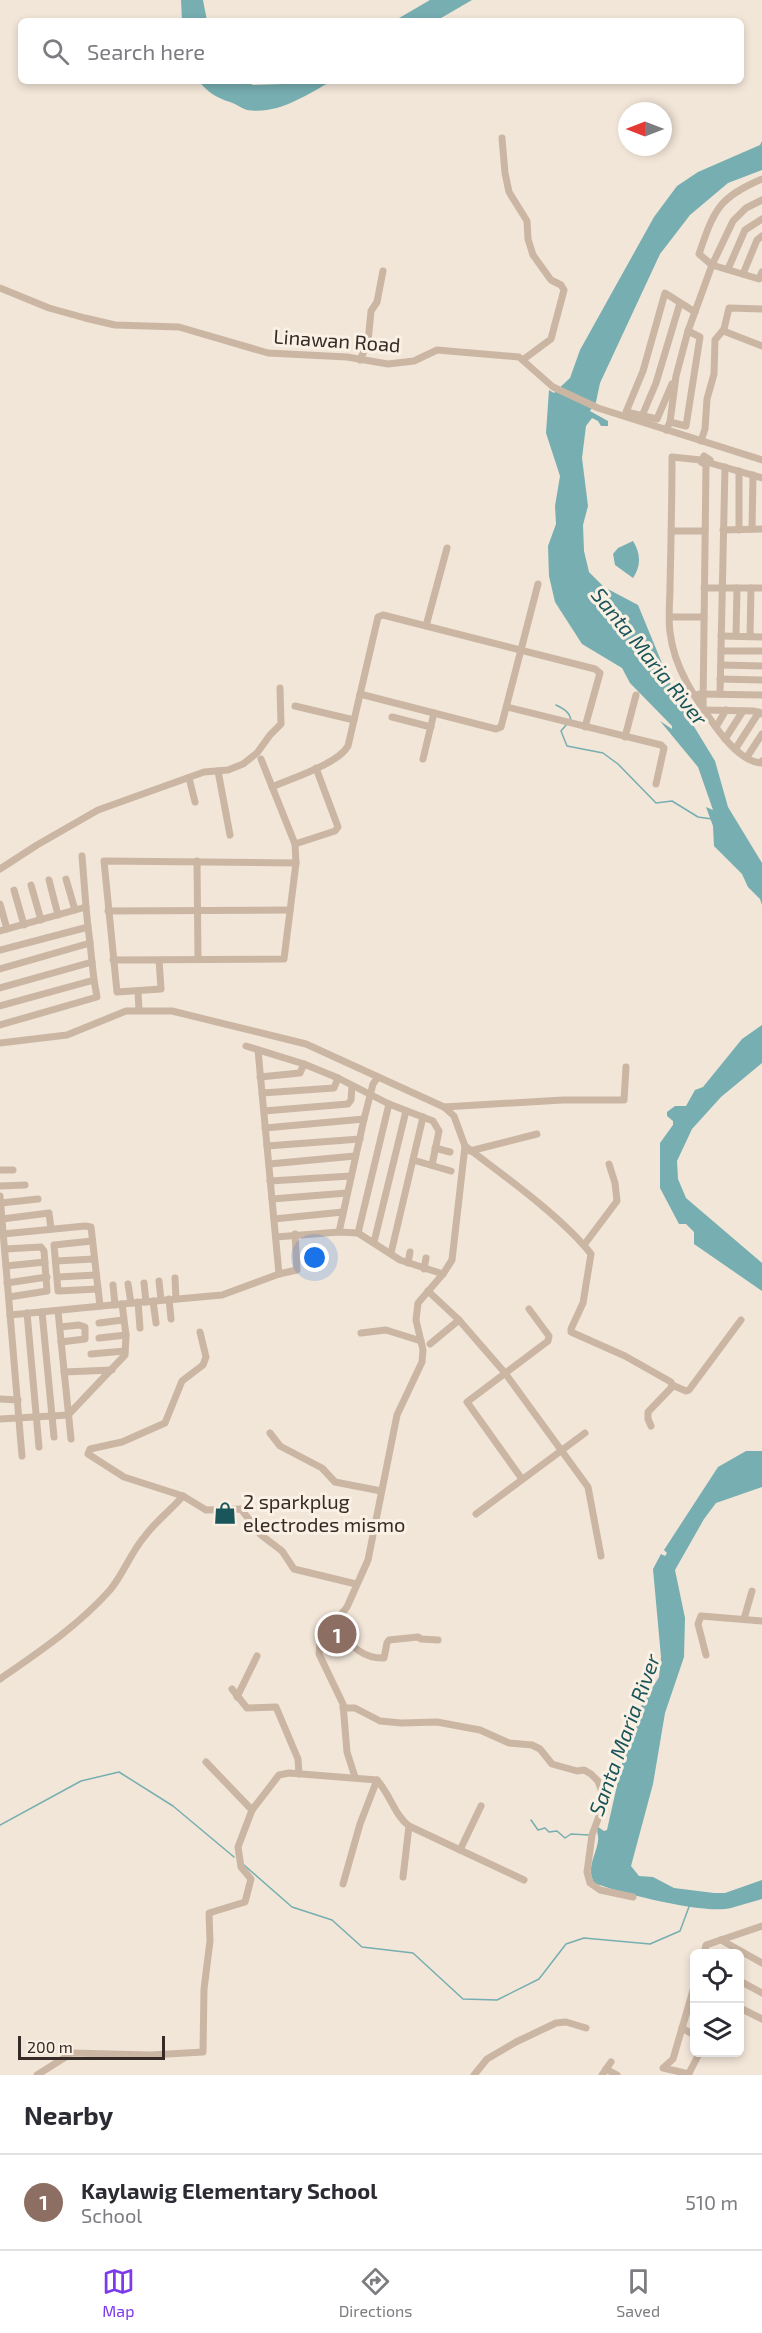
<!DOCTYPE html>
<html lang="en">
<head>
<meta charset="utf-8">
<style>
	:root { --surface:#fff; --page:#f2f2f3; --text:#2b2b33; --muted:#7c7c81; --line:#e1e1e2; --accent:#7c3aed }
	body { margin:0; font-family:"Exo 2",sans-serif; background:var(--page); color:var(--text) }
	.controls { position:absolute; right:18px; bottom:18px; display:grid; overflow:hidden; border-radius:9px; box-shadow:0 3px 9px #0003 }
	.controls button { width:54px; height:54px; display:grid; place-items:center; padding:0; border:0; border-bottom:2px solid var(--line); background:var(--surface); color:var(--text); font:30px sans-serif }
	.compass { position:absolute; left:618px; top:102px; width:54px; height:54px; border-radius:50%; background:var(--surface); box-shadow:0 3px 9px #0003; rotate:270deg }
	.scale { position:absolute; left:18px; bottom:15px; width:147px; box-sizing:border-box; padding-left:6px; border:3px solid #362b26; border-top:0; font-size:16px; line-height:21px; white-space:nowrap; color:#362b26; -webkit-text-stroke:4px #faf0e4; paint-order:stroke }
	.you { position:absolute; left:315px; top:1258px; width:21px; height:21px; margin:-15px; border:4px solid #fff; border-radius:50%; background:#1a73e8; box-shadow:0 0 0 9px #1a73e833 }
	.badge { display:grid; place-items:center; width:39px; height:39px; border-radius:50%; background:var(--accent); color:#fff; font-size:20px; font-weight:700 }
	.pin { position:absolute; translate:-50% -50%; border:3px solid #fff; box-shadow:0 2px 6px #0006 }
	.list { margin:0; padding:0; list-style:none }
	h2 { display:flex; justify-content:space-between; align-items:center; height:78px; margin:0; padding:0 24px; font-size:26px }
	h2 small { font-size:20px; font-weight:400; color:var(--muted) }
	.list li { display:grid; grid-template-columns:39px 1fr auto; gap:18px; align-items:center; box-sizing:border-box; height:96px; padding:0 24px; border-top:2px solid var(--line) }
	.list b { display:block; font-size:22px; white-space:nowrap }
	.list p { margin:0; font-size:20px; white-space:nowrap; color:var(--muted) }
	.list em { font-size:20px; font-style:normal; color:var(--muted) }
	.icon { flex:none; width:33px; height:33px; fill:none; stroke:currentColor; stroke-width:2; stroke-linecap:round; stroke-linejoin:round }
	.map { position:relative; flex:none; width:762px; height:2075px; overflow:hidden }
	.search { position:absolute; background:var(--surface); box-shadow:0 3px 9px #0003; left:18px; right:18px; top:18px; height:66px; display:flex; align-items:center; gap:15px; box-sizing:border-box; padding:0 21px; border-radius:9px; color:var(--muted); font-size:22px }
	.sheet { height:174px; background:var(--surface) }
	nav { display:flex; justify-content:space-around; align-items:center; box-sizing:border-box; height:84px; border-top:2px solid var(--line); background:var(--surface); font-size:16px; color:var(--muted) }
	nav a { display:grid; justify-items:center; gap:3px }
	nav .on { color:var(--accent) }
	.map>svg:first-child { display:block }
	.water { fill:#76aeb1 }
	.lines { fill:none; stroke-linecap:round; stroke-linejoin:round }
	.stream { stroke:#76aeb1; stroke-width:1.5 }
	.minor { stroke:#cbb6a4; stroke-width:7 }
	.labels { text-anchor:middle; stroke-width:6; stroke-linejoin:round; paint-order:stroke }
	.street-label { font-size:20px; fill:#362b26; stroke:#faf0e4 }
	.poi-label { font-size:20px; fill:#362b26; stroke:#faf0e4; text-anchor:start }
	.water-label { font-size:21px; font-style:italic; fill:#195559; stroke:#faf0e4 }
</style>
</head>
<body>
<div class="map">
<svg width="762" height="2075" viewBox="0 0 762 2075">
	<rect width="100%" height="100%" fill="#f2e6d8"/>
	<!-- water -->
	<g class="water">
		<path d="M181,0H203L207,21H182Z"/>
		<path d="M430,0H472L436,21H394Z"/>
		<path d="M199,81H245L253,85L283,84L287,81H332C306,95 278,115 247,110C241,108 236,104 230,102C217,98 207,92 199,81Z"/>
		<path d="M762,141V170L728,183L690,215L660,254L600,383L596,402L590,411L608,421V426H601L598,421L592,418L586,426L582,458L588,506L583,525L584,551L589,572L604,587L638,605L676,697L715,761L728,807L762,863V905L760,899L748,887L742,874L714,846L713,826L706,807L713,810L698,767L660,721L672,729V726L630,683L622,668L582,644L555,602L549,576L548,546L556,524L555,506L560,476L546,433L549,390L554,393L570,378L580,350L654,217L677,186L698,172L760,145Z"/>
		<path d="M633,541C641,554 641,566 633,578L615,565L613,554L618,548Z"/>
		<path d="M762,1025V1063L721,1097L692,1129L677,1161L678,1179L686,1198L762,1263V1291L694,1244V1232L686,1224H679L660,1188V1143L673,1125V1121L667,1116V1112L675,1106H686L695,1090L703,1087L742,1039Z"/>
		<path d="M746,1451H762V1487L716,1503L704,1519L675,1570L685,1618L684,1657L665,1713L653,1784L631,1866L639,1876L653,1877L674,1888L714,1893H725L762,1880V1899C752,1902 741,1905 731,1908C706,1915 620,1893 594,1883C586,1867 596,1856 598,1841C599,1836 596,1832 598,1827L604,1831L607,1830L627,1741L635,1734L640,1708L659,1677L661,1657L653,1569L661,1554L665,1556L667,1553L664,1550L718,1467Z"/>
	</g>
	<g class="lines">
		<!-- stream -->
		<g class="stream">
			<path d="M556,705C564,709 570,712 571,721"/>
			<path d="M567,724L561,731L567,746L603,753L618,764L656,803L672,801L698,817L712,819"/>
			<path d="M531,1820L538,1830L545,1828L549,1832L557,1831L565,1838L571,1834L589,1835"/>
			<path d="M0,1825L81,1781L119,1772L173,1806L234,1857"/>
			<path d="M244,1865L292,1907L332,1920L362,1947L413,1953L463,1999L497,2000L539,1979L566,1944L584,1938L650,1944L680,1931L690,1904"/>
		</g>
		<!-- minor -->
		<g class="minor">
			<path d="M502,138L505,173L509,192L527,221L528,239L533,255L551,280L561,285L564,290L551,339L524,359"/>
			<path d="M762,179C718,198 714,210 699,254L712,265L759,279L762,272"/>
			<path d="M728,269L745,230L762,219"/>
			<path d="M743,274L757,240L762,236"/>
			<path d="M0,288L49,308L85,318L115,325L179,327L268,353L347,357L388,364L414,361L437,350L519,357L553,387L598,408L762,460"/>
			<path d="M762,309L729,308L724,329L726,332L762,346"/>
			<path d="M360,360L368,342L371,311L377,302L383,271"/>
			<path d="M672,384L657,419L626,412L643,371L665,293L695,312"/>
			<path d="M642,416L656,383L680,303"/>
			<path d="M670,422L686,426L700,337L688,331"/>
			<path d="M666,430L670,422L676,376L688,331L712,265L733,221L746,208L762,200"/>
			<path d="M701,441L705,429L707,399L714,374L715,340L724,329"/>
			<path d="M701,460L672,457C672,500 671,543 670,586C670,601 668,617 670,632C674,668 695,698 715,726C725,740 743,761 760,763L762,761"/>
			<path d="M710,463L762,478"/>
			<path d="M752,529L753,475"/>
			<path d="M723,530L762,529"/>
			<path d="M739,530V471"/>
			<path d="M672,531H705"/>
			<path d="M704,588H762"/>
			<path d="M670,617H704"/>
			<path d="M426,626L447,548"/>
			<path d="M721,636L762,637"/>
			<path d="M736,636L737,588"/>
			<path d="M750,636L751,588"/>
			<path d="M721,651H762"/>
			<path d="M721,665L762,666"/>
			<path d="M720,679L762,680"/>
			<path d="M360,694L496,729L501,727L538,584"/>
			<path d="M699,694L762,695"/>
			<path d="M720,694L725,467"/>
			<path d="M295,706L354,720"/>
			<path d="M507,707L661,745L664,748L656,784"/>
			<path d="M703,709L706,465L710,460L704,456L701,462L706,465"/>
			<path d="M704,710L754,711L762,714"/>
			<path d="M392,717L431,727"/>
			<path d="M716,727L726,710"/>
			<path d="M625,737L636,695"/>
			<path d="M725,739L743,711"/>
			<path d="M736,748L759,712"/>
			<path d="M747,757L762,734"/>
			<path d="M261,759L295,844L296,863"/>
			<path d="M423,759L434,713"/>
			<path d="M218,771L230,835"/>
			<path d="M189,778L195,802"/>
			<path d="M272,787C292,778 338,764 348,746L378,617L383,615L595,669L600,673L585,727"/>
			<path d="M295,844L335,831L338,827L316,768"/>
			<path d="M82,856L86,907"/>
			<path d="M197,861L198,959"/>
			<path d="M0,869L37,845L98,810L204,772L228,770L243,764L257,753L270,735L281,724L280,688"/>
			<path d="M66,879L75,910"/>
			<path d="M49,880L58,915"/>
			<path d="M31,885L41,920"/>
			<path d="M14,890L24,925"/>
			<path d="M0,904L7,929"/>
			<path d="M108,911L290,910"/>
			<path d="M88,927L90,943"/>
			<path d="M0,931L86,907L88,927L0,950"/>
			<path d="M113,960L284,959L296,863L104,861L117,992L161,989L159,960"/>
			<path d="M92,962L94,980"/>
			<path d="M0,969L90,943L92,962L0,988"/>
			<path d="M138,992L139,1010"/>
			<path d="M0,1006L94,980L97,997L0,1025"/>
			<path d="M0,1043L67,1035L126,1011H172L306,1044L444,1107L454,1116L465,1146L452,1260L443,1274L418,1303L416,1320L423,1350L422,1362L397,1415L368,1560L347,1607L320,1641L319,1654L343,1704L347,1752L355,1777"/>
			<path d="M246,1046L304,1064L338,1078L389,1104L433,1121L439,1131L432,1165"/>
			<path d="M258,1050L279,1274"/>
			<path d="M260,1077L300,1073L304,1064"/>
			<path d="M262,1093L334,1088L338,1078"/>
			<path d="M444,1107L563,1100H624L626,1067"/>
			<path d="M264,1111L348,1104L351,1100L352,1086"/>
			<path d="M265,1128L364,1119"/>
			<path d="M267,1146L360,1139"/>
			<path d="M465,1146C503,1175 562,1217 591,1254L583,1303L571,1329V1332L625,1356L671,1382L672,1387L648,1412V1419L651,1426"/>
			<path d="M435,1148L450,1152"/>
			<path d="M470,1151L537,1134"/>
			<path d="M413,1160L451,1171"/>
			<path d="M269,1164L355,1156"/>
			<path d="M0,1170H13"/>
			<path d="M270,1181L351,1176"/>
			<path d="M0,1186L25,1185"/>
			<path d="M0,1196L22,1456"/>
			<path d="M272,1199L347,1193"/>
			<path d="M1,1203L38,1199"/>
			<path d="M2,1219L49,1213L51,1229"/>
			<path d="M274,1219L343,1212"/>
			<path d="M339,1232L364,1119L373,1084L378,1077"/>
			<path d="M358,1233L389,1104"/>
			<path d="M3,1234L85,1226L91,1227L100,1306"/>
			<path d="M276,1237L339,1232L358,1233L400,1260L443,1274"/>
			<path d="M92,1241L54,1245L58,1291L98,1289"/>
			<path d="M374,1242L406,1111"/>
			<path d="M584,1245L617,1201L615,1183L609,1164"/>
			<path d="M5,1249L41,1247L44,1251L47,1291L9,1297"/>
			<path d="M391,1253L423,1117"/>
			<path d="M56,1261L94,1259"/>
			<path d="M408,1263L410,1252"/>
			<path d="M6,1266L45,1262"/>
			<path d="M424,1269L426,1258"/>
			<path d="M58,1277L96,1275"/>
			<path d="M175,1278L176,1299"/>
			<path d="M159,1281L161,1300"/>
			<path d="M7,1283L47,1277"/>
			<path d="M144,1283L146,1302"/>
			<path d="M128,1284L131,1303"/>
			<path d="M113,1285L115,1305"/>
			<path d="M428,1291L459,1320L505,1373L588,1487L601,1556"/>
			<path d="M169,1299L171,1319"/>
			<path d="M153,1301L156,1323"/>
			<path d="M138,1302L140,1328"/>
			<path d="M58,1311L71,1439"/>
			<path d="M42,1312L54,1437"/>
			<path d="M27,1313L39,1447"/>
			<path d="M10,1315L122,1304"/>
			<path d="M99,1323L123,1320"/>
			<path d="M60,1327L79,1325L85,1327V1339L61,1342"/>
			<path d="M200,1332L206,1357L203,1365L182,1381L165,1423L122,1442L90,1449L88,1454L124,1477L183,1496L206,1510L241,1509L261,1535L282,1551L294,1569L356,1584"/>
			<path d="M361,1333L386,1330L421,1341"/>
			<path d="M99,1338L126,1335"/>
			<path d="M430,1344L459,1320"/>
			<path d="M91,1354L125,1351"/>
			<path d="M64,1372L112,1370"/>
			<path d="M672,1385L686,1391L689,1390L741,1320"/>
			<path d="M0,1399L18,1400"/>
			<path d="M0,1419L68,1415L125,1355L126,1335L122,1304L222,1295L279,1274L297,1270L295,1234"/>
			<path d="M270,1433L280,1446L322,1468L335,1482L381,1491"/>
			<path d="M522,1479L467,1402L548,1341L549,1336L529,1309"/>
			<path d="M476,1514L585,1433"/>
			<path d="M744,1619L752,1591"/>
			<path d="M332,1625C348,1641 360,1659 384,1658L387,1643L389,1640L418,1637L421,1639L438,1640"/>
			<path d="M706,1655L698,1624L701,1616L762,1621"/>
			<path d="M0,1679C39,1652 79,1625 110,1590C124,1573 131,1552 145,1536C156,1521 171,1510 183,1496"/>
			<path d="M232,1689L247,1708L276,1707L298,1759L299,1774"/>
			<path d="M237,1697L257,1656"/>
			<path d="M343,1708H355L380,1721L401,1723L437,1722L480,1730L509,1743L532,1745L540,1749L552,1764L577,1771L584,1770L591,1774L598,1781L602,1792L601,1811L592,1835L587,1872L590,1883L600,1890L633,1897"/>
			<path d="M206,1762L252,1810"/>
			<path d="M409,1826L524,1880"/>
			<path d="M460,1850L481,1806"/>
			<path d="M343,1884L360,1824L377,1780"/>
			<path d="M721,1940L762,1963"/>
			<path d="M704,1954L706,1945L762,1926"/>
			<path d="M740,1981L762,1993"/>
			<path d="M740,2008L762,2019"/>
			<path d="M682,2028L694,2035"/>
			<path d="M606,2069L617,2075"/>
			<path d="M689,2074L663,2068L673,2059L694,1987"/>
			<path d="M37,2075L72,2053L151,2055L203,2052L204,1989L210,1941L209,1913L245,1902L251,1879L241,1867L238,1847L252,1810L279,1775L289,1773L377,1780C390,1794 395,1816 409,1826L403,1877"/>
			<path d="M474,2075L487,2059L516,2042L556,2023L566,2022L586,2028"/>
			<path d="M602,2075L611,2062"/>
			<path d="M688,2075L700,2052"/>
		</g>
	</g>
	<!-- icons -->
	<defs>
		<g id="shop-bare" transform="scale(1.8)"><path d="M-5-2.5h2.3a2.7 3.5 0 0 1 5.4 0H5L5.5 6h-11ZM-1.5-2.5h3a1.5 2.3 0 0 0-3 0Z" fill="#195559" stroke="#faf0e4" stroke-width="2.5" paint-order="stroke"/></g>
	</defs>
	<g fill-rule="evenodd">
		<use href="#shop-bare" x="225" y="1513"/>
	</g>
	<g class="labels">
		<!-- street labels -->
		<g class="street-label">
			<text transform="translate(337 341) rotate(4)" y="7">Linawan Road</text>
		</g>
		<!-- poi labels -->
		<g class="poi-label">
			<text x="243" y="1509">2 sparkplug<tspan x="243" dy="23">electrodes mismo</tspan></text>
		</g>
		<!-- water labels -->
		<g class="water-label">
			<text transform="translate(649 657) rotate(51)" y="7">Santa Maria River</text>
			<text transform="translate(625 1735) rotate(-70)" y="7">Santa Maria River</text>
		</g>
	</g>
</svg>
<div class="controls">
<button><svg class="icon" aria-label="locate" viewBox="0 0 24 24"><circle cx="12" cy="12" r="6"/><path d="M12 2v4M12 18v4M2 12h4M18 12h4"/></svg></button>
<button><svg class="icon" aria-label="layers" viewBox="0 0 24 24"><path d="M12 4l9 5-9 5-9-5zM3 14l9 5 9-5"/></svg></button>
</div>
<svg class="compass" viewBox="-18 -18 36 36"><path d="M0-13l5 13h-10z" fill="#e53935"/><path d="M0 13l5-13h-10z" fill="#7c7c81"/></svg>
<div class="scale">200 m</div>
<div class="you"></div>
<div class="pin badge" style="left:337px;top:1634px;background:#8d6e63">1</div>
<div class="search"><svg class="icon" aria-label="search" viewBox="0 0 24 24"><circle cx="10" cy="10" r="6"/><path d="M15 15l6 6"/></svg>Search here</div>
</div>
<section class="sheet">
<h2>Nearby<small></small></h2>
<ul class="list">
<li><span class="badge" style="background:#8d6e63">1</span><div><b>Kaylawig Elementary School</b><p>School</p></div><em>510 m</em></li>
</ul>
</section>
<nav>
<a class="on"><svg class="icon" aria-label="map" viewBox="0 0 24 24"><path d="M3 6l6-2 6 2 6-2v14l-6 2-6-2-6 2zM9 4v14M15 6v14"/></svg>Map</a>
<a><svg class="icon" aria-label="directions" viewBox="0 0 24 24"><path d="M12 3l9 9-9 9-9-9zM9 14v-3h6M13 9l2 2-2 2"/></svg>Directions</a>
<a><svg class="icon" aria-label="saved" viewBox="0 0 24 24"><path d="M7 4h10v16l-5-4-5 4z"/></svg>Saved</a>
</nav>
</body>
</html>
